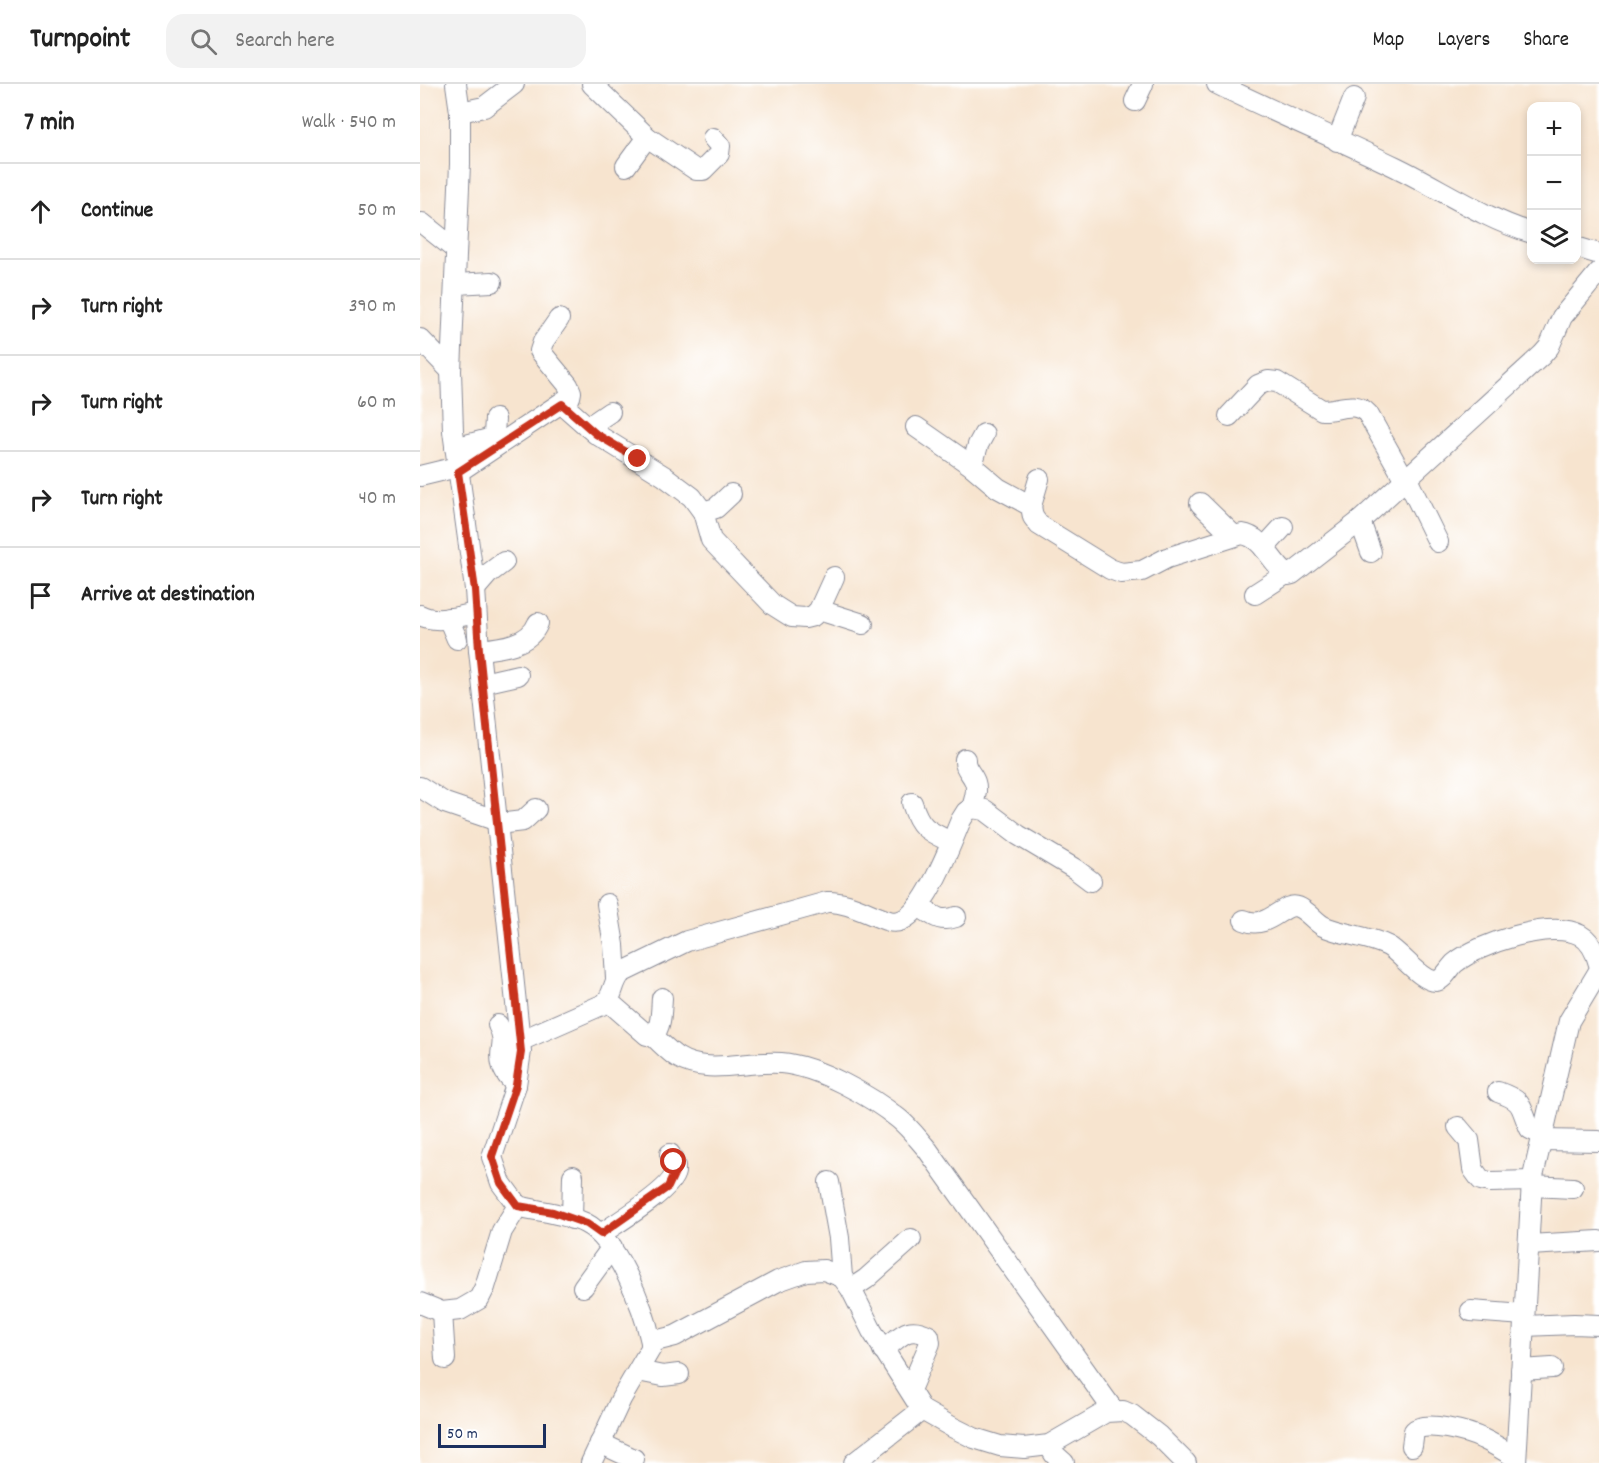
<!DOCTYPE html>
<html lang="en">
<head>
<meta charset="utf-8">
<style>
	:root { --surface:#fff; --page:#f2f2f2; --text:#222; --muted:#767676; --line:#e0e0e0 }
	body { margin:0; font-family:Dekko,sans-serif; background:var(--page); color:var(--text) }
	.controls { position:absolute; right:18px; top:18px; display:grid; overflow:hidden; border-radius:12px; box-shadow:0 3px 9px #0003 }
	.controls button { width:54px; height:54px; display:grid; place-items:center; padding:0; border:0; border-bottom:2px solid var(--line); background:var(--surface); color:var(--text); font:30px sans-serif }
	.scale { position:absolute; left:18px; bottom:15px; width:108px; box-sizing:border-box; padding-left:6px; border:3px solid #1b2f5e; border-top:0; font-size:16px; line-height:21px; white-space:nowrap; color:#1b2f5e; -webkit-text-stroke:4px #fff; paint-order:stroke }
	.stop { position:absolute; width:18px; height:18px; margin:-14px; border:4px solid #c8321e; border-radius:50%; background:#fff }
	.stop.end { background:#c8321e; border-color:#fff; box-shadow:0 2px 6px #0008 }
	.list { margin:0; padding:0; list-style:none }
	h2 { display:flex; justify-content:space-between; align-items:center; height:78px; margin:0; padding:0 24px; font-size:26px }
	h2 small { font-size:20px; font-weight:400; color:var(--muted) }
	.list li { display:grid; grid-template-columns:39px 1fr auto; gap:18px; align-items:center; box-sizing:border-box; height:96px; padding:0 24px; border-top:2px solid var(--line) }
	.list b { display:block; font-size:22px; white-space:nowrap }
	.list em { font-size:20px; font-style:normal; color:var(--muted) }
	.icon { flex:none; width:33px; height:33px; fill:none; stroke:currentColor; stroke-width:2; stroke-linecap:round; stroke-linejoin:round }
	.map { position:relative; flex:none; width:1179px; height:1379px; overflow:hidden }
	header { display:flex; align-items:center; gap:36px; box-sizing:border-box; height:84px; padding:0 30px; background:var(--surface); border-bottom:2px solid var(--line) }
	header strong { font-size:28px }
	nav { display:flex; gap:33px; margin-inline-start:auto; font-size:21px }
	.search { width:420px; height:54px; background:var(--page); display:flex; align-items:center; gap:15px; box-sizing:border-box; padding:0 21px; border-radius:18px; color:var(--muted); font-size:22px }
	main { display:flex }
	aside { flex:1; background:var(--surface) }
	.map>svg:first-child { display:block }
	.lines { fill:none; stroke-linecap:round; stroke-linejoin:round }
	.minor-casing { stroke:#898a96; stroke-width:22 }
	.minor { stroke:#fff; stroke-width:20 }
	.route { stroke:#c8321e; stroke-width:8 }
</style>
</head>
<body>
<header>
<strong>Turnpoint</strong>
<div class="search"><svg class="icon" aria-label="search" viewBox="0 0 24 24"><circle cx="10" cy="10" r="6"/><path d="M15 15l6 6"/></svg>Search here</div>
<nav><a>Map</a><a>Layers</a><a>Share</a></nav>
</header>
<main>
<aside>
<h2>7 min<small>Walk · 540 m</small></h2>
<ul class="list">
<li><svg class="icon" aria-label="ahead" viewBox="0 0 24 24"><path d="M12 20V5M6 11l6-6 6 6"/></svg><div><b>Continue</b></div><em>50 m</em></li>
<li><svg class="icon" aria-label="right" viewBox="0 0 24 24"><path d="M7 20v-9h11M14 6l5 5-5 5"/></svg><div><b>Turn right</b></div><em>390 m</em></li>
<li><svg class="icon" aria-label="right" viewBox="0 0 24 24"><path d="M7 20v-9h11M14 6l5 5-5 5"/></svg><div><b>Turn right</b></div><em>60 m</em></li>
<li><svg class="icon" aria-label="right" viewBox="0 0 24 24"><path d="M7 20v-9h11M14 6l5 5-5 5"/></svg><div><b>Turn right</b></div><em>40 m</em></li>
<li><svg class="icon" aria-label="arrive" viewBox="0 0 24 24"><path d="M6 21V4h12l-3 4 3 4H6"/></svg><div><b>Arrive at destination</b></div></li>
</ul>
</aside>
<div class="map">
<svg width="1179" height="1379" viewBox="0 0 1179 1379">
	<rect width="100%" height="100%" fill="#fff"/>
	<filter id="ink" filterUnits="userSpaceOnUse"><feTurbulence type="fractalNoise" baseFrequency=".0167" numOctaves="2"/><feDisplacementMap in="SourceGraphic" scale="12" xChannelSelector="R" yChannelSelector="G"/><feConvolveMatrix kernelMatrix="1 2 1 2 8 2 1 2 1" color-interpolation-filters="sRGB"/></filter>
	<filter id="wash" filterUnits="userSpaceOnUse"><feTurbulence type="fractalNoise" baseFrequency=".008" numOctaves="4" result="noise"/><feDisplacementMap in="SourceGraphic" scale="24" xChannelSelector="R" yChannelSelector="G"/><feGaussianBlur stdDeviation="1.35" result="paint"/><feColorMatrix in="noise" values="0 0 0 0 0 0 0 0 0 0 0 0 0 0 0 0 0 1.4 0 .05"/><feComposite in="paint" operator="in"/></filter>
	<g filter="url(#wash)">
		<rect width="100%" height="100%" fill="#f7e4cf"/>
	</g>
	<g filter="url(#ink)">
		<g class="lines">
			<!-- minor casing -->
			<g class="minor-casing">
				<g id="minor">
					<path d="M36,0L40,28V80L31,287L33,347L55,505L59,566L101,967L96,1001L72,1073L81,1099L98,1122C121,1128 144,1129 165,1139C197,1155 224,1224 231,1258V1264L201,1315L171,1379"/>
					<path d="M172,0L227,53L276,86H283L299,70L300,62L293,54"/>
					<path d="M797,0C856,29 916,54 976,83C1021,105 1063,134 1112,149"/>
					<path d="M715,17L723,0"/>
					<path d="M40,28L64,23L94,0"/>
					<path d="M917,57L934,14"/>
					<path d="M206,82L227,53"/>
					<path d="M2,139L36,166"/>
					<path d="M1156,163L1179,170"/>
					<path d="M36,200L72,198"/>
					<path d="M0,255L31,287"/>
					<path d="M142,320L176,350L244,392L272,413L283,428L291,456L353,521L372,533L385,534L393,532L399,526L414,493"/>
					<path d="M809,332L838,301L848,297L857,298L902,326C919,327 934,315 948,330L985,396"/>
					<path d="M168,343L190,328"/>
					<path d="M496,343L552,382L578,404L611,422L613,433L619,441L690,485L701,489L722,487L747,474L822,450C844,453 851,480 868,491L872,490L940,437L1122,271L1129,263L1142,233L1179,188"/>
					<path d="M35,364L69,355L74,350L75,335"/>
					<path d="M552,382L558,361L564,350"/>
					<path d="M38,388L150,313L151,308L148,301L120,267L123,258L139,235"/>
					<path d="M0,392L37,383"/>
					<path d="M987,395L1018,458"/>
					<path d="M780,419L814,452"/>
					<path d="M611,422L619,395"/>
					<path d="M283,428L296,424L311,410"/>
					<path d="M940,437L951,468"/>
					<path d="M844,464L863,443"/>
					<path d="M55,505L68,490L84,478"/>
					<path d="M835,510L866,490"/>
					<path d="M399,526L443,540"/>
					<path d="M0,531C17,540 39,532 56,529"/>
					<path d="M28,534L37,555"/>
					<path d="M59,566C80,564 110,561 118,539"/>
					<path d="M63,599L98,591"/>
					<path d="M545,675C544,685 552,689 555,698C558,707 554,716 552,724"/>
					<path d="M0,703L25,719L78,737"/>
					<path d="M492,719C500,745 508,747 531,758"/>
					<path d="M78,740L103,737L116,725"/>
					<path d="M187,820L194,861L196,894"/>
					<path d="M498,822C513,831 519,839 536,833"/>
					<path d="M824,836C849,847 863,817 878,823C888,827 894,837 903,842C922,851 949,852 968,862C981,869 1001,897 1016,897C1023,897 1030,883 1035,879C1058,860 1132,835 1160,851C1171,857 1176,869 1179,880"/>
					<path d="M188,917L227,951L233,952C242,942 241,927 242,914"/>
					<path d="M78,941C88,960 78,964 82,980C84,989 90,995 96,1001"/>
					<path d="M233,952C241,959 248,967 257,973C287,992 327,976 361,979C398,982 451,1012 479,1035C490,1044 498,1055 507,1065L694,1327"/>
					<path d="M100,957L184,920C194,912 192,899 201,889L267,857L407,818C428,817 449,831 469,837C501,847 531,758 541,736L546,728L552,724L565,726L598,751L655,785L671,797"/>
					<path d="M1078,1008C1106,1018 1099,1022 1110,1045L1123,1051"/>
					<path d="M1038,1043L1049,1056L1053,1085L1061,1096L1070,1098L1112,1097"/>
					<path d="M1122,1056L1179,1057"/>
					<path d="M409,1098L419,1154L422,1193"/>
					<path d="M1112,1102L1153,1104"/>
					<path d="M152,1135L153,1092"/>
					<path d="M181,1150C198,1138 252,1106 255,1088C256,1081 253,1076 250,1070"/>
					<path d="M1109,1161L1179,1157"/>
					<path d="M163,1203L192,1163"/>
					<path d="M431,1205L446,1195L491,1155"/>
					<path d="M0,1219L22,1228L40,1226L59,1215L65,1203L82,1147L98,1122"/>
					<path d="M1051,1227L1104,1231"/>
					<path d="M22,1228L25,1275"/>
					<path d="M1104,1242L1154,1240L1179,1241"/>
					<path d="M231,1258L255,1252L358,1197L386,1187L404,1186L422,1193L431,1205L452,1247L502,1326L532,1343L554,1354L580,1362L604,1364L629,1361L686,1328L703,1327L712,1331L739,1352L766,1379"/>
					<path d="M463,1266C481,1253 487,1240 509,1252L510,1259L490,1306"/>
					<path d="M1101,1286L1132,1284"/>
					<path d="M218,1287L243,1292L259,1290"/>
					<path d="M180,1359L214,1375"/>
					<path d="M629,1361L634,1370L644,1379"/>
					<path d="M992,1362L994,1347C1005,1336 1049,1348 1063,1355C1074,1360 1085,1367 1096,1374"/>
					<path d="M434,1379L502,1326"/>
					<path d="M1096,1379L1112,1097L1149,937L1179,887"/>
				</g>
			</g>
			<!-- minor -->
			<use href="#minor" class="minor"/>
		</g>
	</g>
	<g class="lines" filter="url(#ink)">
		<!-- route -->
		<path class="route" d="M218,375L176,350L142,320L38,388L55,506L59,566L101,968L96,1001L72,1072L81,1099L98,1122L133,1128L167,1140L181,1150L248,1103L256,1086L254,1078"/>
	</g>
</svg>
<div class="controls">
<button>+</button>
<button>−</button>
<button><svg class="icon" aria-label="layers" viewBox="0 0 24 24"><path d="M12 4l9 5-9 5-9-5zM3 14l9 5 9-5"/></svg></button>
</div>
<div class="scale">50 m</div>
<div class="stop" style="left:254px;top:1078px"></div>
<div class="stop end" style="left:218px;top:375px"></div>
</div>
</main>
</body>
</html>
